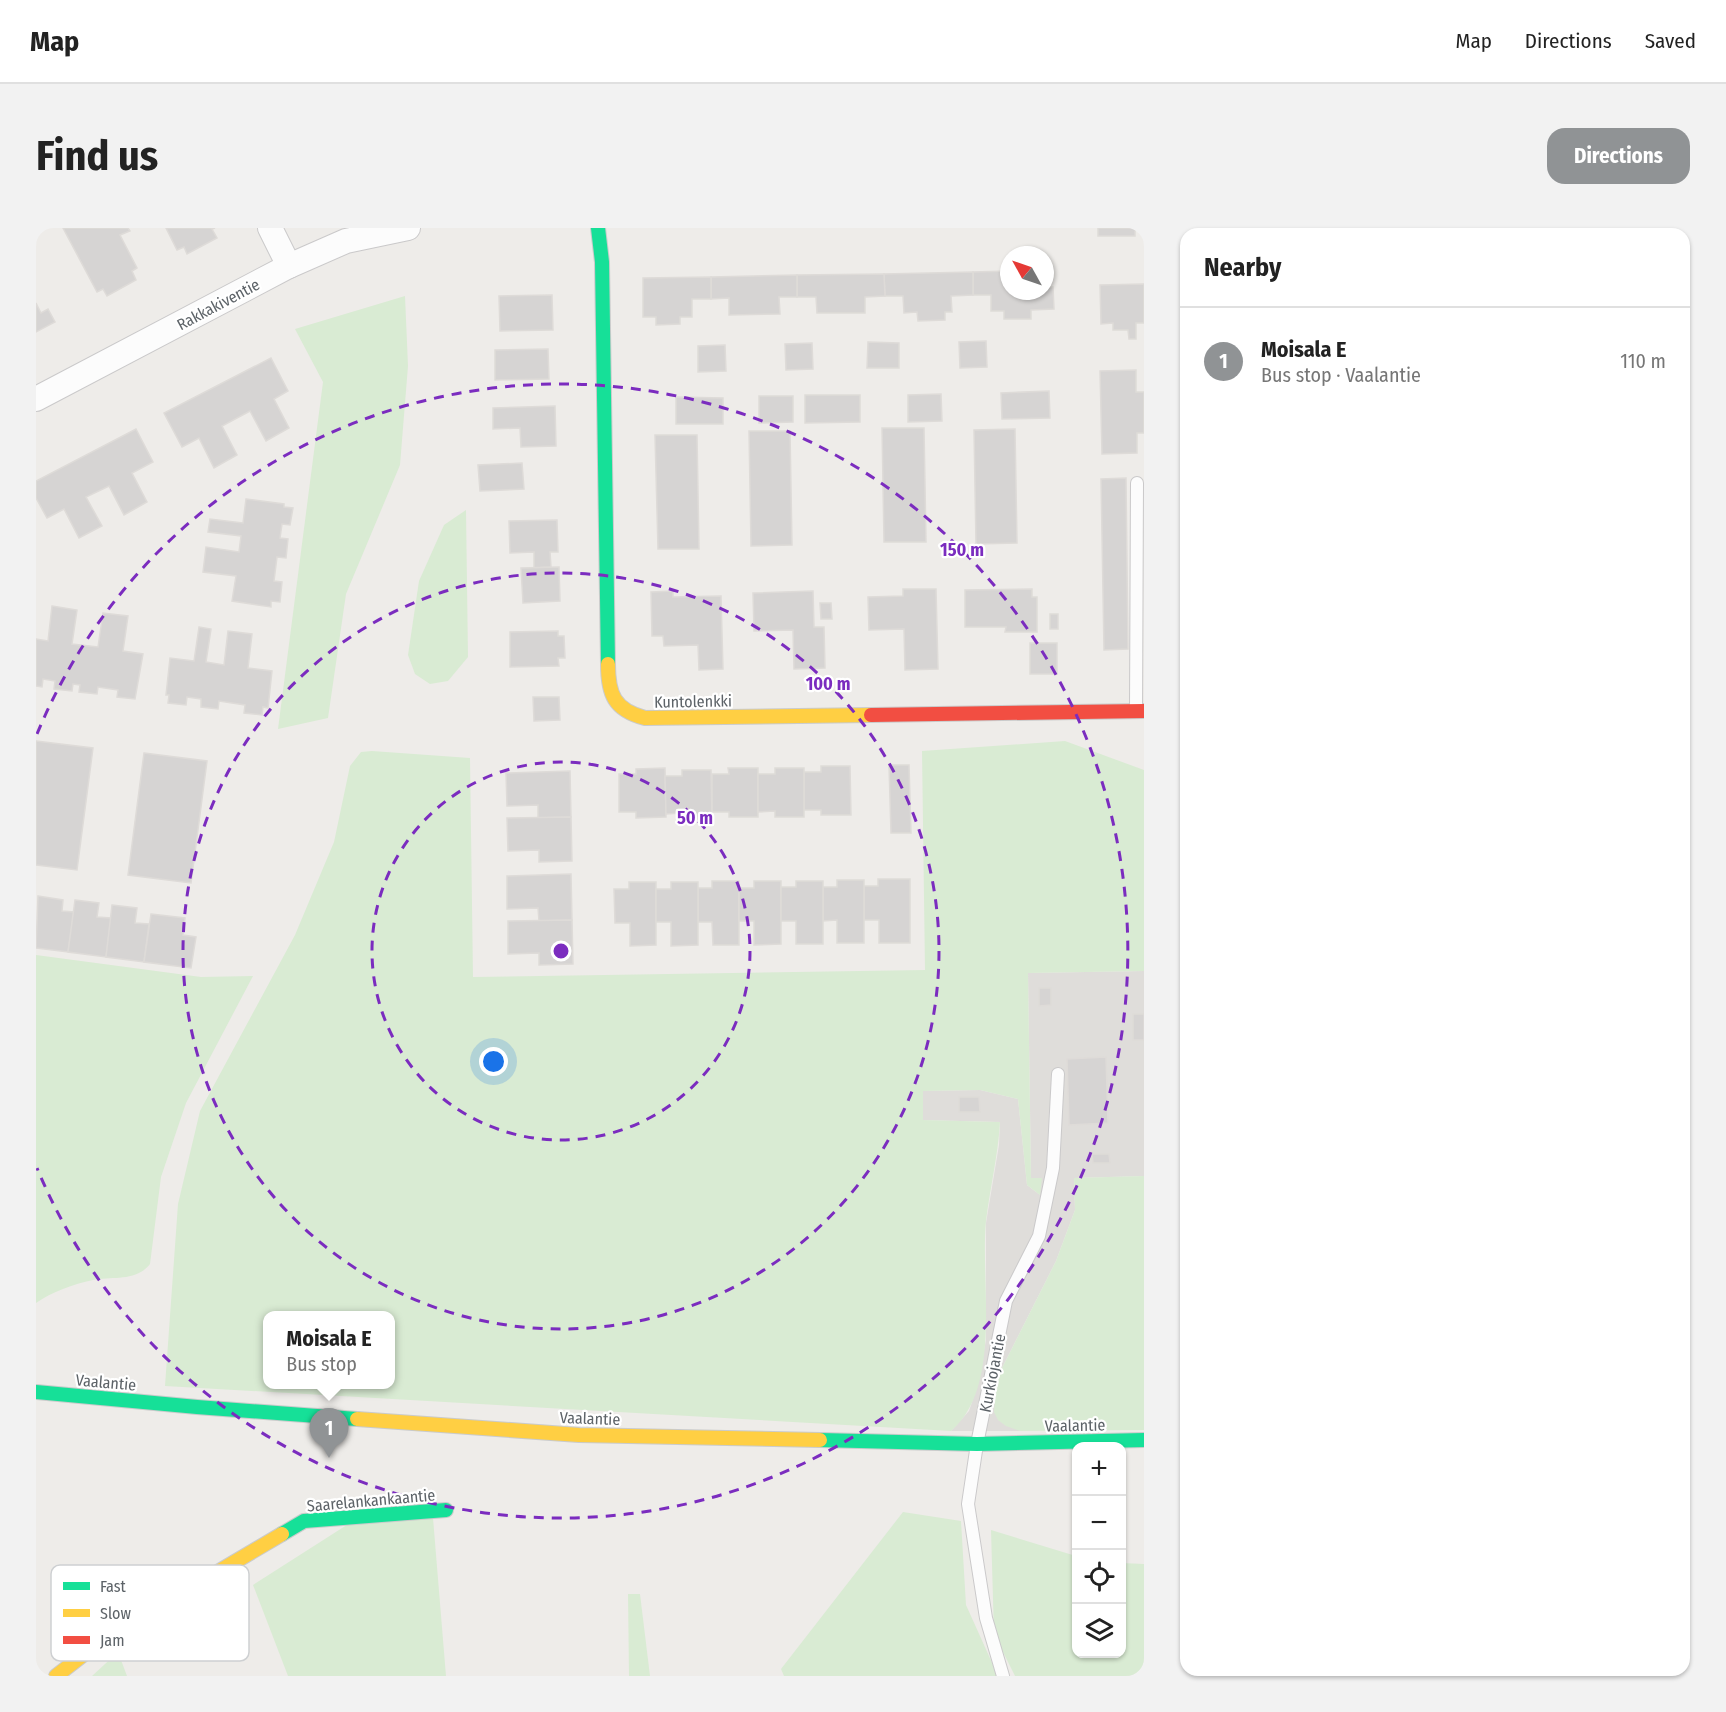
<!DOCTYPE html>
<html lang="en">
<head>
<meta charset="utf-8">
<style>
	:root { --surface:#fff; --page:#f2f2f2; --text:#222; --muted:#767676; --line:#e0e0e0; --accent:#909395 }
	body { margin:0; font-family:"Fira Sans Condensed",sans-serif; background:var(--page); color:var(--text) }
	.controls { position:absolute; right:18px; bottom:18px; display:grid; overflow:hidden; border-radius:12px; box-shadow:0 2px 4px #0004 }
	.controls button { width:54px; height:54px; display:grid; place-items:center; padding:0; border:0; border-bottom:2px solid var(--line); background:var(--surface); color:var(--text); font:30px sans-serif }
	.compass { position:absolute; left:964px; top:18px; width:54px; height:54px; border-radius:50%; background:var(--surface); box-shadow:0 2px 4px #0004; rotate:310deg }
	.you { position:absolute; left:458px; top:834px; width:21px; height:21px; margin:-15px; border:4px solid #fff; border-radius:50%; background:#1a73e8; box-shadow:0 0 0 9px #1a73e833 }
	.badge { display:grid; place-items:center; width:39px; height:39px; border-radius:50%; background:var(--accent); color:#fff; font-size:20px; font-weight:700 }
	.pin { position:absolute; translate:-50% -50px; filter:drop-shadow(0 2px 3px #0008) }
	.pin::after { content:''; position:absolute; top:32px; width:21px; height:18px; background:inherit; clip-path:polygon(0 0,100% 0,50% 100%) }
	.popup { position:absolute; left:227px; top:1083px; width:132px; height:78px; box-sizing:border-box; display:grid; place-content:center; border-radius:12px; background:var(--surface); filter:drop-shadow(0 2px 4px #0005); font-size:20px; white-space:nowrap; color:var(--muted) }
	.popup b { font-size:22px; color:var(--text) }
	.popup::after { content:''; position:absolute; left:50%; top:100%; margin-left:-12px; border:12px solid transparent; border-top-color:var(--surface) }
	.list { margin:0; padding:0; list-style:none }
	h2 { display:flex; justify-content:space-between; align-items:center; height:78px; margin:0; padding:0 24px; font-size:26px }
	h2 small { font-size:20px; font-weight:400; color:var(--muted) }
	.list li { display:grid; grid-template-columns:39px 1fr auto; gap:18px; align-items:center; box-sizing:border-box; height:108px; padding:0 24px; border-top:2px solid var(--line) }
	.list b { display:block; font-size:22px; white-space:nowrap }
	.list p { margin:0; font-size:20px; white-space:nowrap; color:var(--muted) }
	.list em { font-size:20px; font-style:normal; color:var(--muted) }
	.icon { flex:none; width:33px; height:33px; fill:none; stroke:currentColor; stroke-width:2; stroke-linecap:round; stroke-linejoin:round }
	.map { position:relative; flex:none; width:1108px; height:1448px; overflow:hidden; border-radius:18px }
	header { display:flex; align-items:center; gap:36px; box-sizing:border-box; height:84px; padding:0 30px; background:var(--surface); border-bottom:2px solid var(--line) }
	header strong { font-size:28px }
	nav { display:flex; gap:33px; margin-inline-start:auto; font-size:21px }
	.intro { display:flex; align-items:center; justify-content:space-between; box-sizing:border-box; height:144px; padding:0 36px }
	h1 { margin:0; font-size:42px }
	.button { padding:15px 27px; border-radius:18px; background:var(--accent); color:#fff; font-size:21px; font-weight:700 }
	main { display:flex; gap:36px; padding:0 36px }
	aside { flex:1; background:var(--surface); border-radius:18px; box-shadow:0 2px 4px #0004 }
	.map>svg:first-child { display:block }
	.industrial { fill:#dfddda }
	.green { fill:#d9ebd3; fill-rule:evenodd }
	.building { fill:#d6d4d3; stroke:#dedbd8; stroke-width:1.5 }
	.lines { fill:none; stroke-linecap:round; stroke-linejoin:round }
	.lane-casing { stroke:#cac9ca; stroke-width:14 }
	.street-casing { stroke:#cac9ca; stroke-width:26 }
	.fast-casing { stroke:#cacbcb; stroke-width:16 }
	.slow-casing { stroke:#cacbcb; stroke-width:16 }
	.jam-casing { stroke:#cacbcb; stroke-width:16 }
	.lane { stroke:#fcfcfc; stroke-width:12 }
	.street { stroke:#fcfcfc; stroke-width:24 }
	.fast { stroke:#16e098; stroke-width:14 }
	.slow { stroke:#ffcf43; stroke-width:14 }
	.jam { stroke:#f24e42; stroke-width:14 }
	.ring { fill:none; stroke:#7b2cbf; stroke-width:3; stroke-dasharray:10 8 }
	.labels { text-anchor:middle; stroke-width:4.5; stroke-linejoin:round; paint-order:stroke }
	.street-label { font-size:16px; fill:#5d6368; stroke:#fff }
	.key { fill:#fff; stroke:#ced0d2; stroke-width:1.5 }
	.key-label { font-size:16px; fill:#5d6368 }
	.centre { fill:#7b2cbf; stroke:#fff; stroke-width:3 }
	.ring-label { font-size:18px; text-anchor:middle; font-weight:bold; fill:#7b2cbf; stroke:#fff; stroke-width:4.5; stroke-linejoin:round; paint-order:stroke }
</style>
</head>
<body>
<header>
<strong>Map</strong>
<nav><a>Map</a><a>Directions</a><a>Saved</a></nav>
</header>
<div class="intro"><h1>Find us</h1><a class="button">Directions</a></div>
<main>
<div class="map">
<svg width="1108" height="1448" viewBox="0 0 1108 1448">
	<rect width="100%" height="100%" fill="#eeece9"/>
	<!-- industrial -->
	<path class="industrial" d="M1108,743V948L1038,950L1039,982L1020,1033L961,1150L984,1203H915L933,1183L941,1159L950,1112V995L963,917L964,894L887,892V863L944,862L982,871L991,957L1004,967L995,950L992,745Z"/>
	<!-- green -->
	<g class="green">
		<path d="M369,68L372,138L364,237L310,366L292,490L242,501L287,154L259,101Z"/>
		<path d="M430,282L432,429L412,453L394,456L379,446L372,427L383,353L408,297Z"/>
		<path d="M1029,513L1108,542V743L992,745L995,950H1006L1004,967L991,957L982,871L944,862L887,863V892L964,894C962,928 954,960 950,993C944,1054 967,1159 915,1203L129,1158L142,976L164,883L259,707L298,614L314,538L325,524L336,523L434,530L437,749L889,742L886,523ZM232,1088H354V1156H232Z"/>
		<path d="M0,727L165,749L217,748L150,875L125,949L114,1036C100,1054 77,1048 57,1052C37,1056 16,1064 0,1075Z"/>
		<path d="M1108,948V1202L984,1203L970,1198L962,1192L958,1184L961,1150L1020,1033L1039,982L1038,950Z"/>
		<path d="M867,1284L925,1293L930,1377L962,1448H748L745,1441Z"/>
		<path d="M328,1286L397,1290L410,1448H252L217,1357Z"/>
		<path d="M955,1302L1040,1328V1426H1086V1335L1108,1336V1448H979L958,1406Z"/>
		<path d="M592,1366H604L614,1448H593Z"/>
		<path d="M82,1424L91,1448H56Z"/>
	</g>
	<!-- building -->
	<g class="building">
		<path d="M27,0H92L94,3L84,7L101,40L96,43L100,52L71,68L67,61L61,64Z"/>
		<path d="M130,0H179L176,1L181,10L151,26L148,19L141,22Z"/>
		<rect x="1062" y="0" width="37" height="8"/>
		<path d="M973,43V63H1009V59H1017L1018,81L995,82V91H968V83H955V67H937V44Z"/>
		<path d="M937,44V67L915,68L916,84H909V92L882,93L881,84L868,85L867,68H849L848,46Z"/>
		<path d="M848,46L849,68L829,69V85H781L780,69H761V47Z"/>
		<path d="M761,47V69H743L744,86L693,87V70L675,71V49Z"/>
		<path d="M675,49V71H656V89H644V96L620,97V89H607V50Z"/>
		<path d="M1108,56V95H1100V111H1093L1092,102H1077V95L1065,96L1064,57Z"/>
		<path d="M516,67L517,102L464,103L463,68Z"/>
		<path d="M0,75L5,85L12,81L19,94L0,104Z"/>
		<path d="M950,113L951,139L924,140L923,114Z"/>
		<path d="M832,114L863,115V140H831Z"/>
		<path d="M776,115L777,141L750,142L749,116Z"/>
		<path d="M689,117L690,143L662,144V118Z"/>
		<path d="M512,121L513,151L459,152V122Z"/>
		<path d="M235,130L252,163L238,171L253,200L230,213L214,183L186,198L201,227L178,240L163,210L146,219L128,185Z"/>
		<path d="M1100,142V164H1108V205H1101V225L1066,226L1064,143Z"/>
		<path d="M1013,163L1014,190L966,191L965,165Z"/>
		<path d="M905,166L906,193L872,194V167Z"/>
		<path d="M769,167H824V194L769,195Z"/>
		<path d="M723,168H757V194L723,195Z"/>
		<path d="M640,169L687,170V196H640Z"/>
		<path d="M519,178L520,218L485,219L484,200L457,201V180Z"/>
		<path d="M846,200H888L890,314H848Z"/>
		<path d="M100,201L117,234L96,245L111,274L88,287L73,258L50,269L66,298L43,310L28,281L11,290L0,270V253Z"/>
		<path d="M979,201L981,315L940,316L938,202Z"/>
		<path d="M713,203H754L756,317L715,318Z"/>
		<path d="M619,207H661L663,321H622Z"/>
		<path d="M486,235L488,261L444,263L442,237Z"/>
		<path d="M1090,250L1092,421L1068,422L1065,251Z"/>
		<path d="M210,271L248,276V279L257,280L254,297L246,296L244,310L252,311L250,330L241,329L238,353L246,354L244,374L235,373V379L196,373L200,348L167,344L170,319L203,324L205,308L172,304L174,291L207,295Z"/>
		<path d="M521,292L522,324H514L515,339L498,340V324L474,325L473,293Z"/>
		<path d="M523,339L524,373L487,375L485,340Z"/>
		<path d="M867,361H900L902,441L869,442L868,401L833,402L832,369L867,368Z"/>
		<path d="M996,361V369H1001V404H969L970,399H929V362Z"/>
		<path d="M637,363V369L685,368L687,441L663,442L662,417L628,418L627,408H616L615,364Z"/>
		<path d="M777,363L778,399H788L789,440L758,441L757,402L718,403L717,365Z"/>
		<path d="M784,375H795L796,391H785Z"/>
		<path d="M16,378L41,382L36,416L62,419L67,385L92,388L87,423L107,426L99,471L81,469L82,462L62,459L61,466L43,464L44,457L37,456L36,463L18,461L19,453L7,451L6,459L0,458V411L12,413Z"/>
		<rect x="1014" y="386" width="8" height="15"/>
		<path d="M163,399L175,401L170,434L188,437L192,403L216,406L212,440L236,443L232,480L227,479L226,487L208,485L209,477L183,473L182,481L165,479V471L151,469L150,477L132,475L133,467H130L134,430L158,433Z"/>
		<path d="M522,403V408H528L529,430H522L523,438L474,439V404Z"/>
		<rect x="994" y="415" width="27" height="31"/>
		<path d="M497,469H523L524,492L498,493Z"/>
		<path d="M0,513L57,520L41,642L0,637Z"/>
		<path d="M108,525L171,533L155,655L92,647Z"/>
		<path d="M853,537H873L875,605H855Z"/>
		<path d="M785,538H814L815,587H785V582H768V544H785Z"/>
		<path d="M629,540L630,589L600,590V584H583V546H600V541Z"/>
		<path d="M692,540H722V589H693V584H676V546H693Z"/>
		<path d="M739,540H768V589H739V583L722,584V546H739Z"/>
		<path d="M646,542H675L676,591H647V585L630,586L629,548H646Z"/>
		<path d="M534,543L535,589L502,590V577L471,578L470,545Z"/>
		<path d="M535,589L536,633L503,634V622L472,623L471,590Z"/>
		<path d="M535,646L536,692L503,693L502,680L471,681V648Z"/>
		<path d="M842,651H874V715H843V692H828V658H842Z"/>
		<path d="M801,652H828V715H801V692L787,693V659H801Z"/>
		<path d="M676,653H703V717H677L676,694H662V660H676Z"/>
		<path d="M718,653H745V716L718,717V693H703V660H718Z"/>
		<path d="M760,653H787V716H760V693H745V659H760Z"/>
		<path d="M593,654H620V717L594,718V695H579L578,661H593Z"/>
		<path d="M635,654H662V717L635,718V694H620V661H635Z"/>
		<path d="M2,668L27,672L26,683L38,684L32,724L0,720Z"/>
		<path d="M39,672L63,675L61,689L75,690L70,729L32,724Z"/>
		<path d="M76,677L101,680L99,695L113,696L108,734L70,729Z"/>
		<path d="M115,686L149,690L147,707L160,709L155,740L108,734Z"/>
		<path d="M536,692L537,736L503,737V725L472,726V693Z"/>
		<path d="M1003,760H1015V777L1003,778Z"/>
		<rect x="1097" y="786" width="11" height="26"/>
		<path d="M1070,829L1072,895L1033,897L1031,831Z"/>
		<path d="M923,869H943L944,884H923Z"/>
		<path d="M1056,926H1073L1074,935H1057Z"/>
	</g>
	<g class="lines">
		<!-- lane casing -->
		<g class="lane-casing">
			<g id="lane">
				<path d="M1100,482L1101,255"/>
				<path d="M967,1448L950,1390L932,1276L941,1216L970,1073L1003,1008L1017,940L1022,846"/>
			</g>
		</g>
		<!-- street casing -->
		<g class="street-casing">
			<g id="street">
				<path d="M234,0L253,38"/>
				<path d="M0,171L253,38L310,13L372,0"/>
			</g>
		</g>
		<!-- fast casing -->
		<g class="fast-casing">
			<g id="fast">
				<path d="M562,0L566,34L572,436"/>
				<path d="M0,1164L161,1179L321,1191"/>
				<path d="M784,1212L941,1216L1108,1212"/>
				<path d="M246,1306L268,1293L410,1282"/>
			</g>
		</g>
		<!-- slow casing -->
		<g class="slow-casing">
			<g id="slow">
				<path d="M572,436C572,466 578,482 609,490L835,487"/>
				<path d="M321,1191L543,1207L784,1212"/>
				<path d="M20,1448L65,1413L246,1306"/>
			</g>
		</g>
		<!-- jam casing -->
		<g class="jam-casing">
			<path id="jam" d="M835,487L1108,483"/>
		</g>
		<!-- lane -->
		<use href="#lane" class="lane"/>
		<!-- street -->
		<use href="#street" class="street"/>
		<!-- fast -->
		<use href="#fast" class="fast"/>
		<!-- slow -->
		<use href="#slow" class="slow"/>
		<!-- jam -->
		<use href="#jam" class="jam"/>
	</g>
	<!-- distance rings -->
	<g class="ring">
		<circle cx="525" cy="723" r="189"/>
		<circle cx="525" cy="723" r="378"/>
		<path d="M1 506A567 567 0 1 1 1 940"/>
	</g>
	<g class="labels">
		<!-- street labels -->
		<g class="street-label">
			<text transform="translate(182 76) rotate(-28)" y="6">Rakkakiventie</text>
			<text transform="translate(657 473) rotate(-1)" y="6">Kuntolenkki</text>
			<text transform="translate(956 1145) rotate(-79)" y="6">Kurkiojantie</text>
			<text transform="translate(70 1154) rotate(5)" y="6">Vaalantie</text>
			<text transform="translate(554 1190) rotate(2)" y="6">Vaalantie</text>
			<text transform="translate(1039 1197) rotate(-1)" y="6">Vaalantie</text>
			<text transform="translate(335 1272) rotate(-5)" y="6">Saarelankankaantie</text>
		</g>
	</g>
	<!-- legend -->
	<rect x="15" y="1337" width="198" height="96" rx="9" class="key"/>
	<rect x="27" y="1354" width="27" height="8" fill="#16e098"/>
	<rect x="27" y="1381" width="27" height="8" fill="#ffcf43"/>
	<rect x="27" y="1408" width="27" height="8" fill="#f24e42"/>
	<g class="key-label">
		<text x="64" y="1364">Fast</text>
		<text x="64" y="1391">Slow</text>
		<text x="64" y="1418">Jam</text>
	</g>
	<circle cx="525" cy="723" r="9" class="centre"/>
	<g class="ring-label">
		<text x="926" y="328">150 m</text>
		<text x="792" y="462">100 m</text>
		<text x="659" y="596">50 m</text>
	</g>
</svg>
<div class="controls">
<button>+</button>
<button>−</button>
<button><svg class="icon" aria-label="locate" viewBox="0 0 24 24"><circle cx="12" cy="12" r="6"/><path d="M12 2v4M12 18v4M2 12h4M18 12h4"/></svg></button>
<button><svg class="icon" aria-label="layers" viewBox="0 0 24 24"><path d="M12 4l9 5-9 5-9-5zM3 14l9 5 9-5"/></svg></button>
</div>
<svg class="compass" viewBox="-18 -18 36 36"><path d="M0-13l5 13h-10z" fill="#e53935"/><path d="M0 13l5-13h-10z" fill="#767676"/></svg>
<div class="you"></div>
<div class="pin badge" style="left:293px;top:1230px">1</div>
<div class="popup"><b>Moisala E</b>Bus stop</div>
</div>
<aside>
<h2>Nearby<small></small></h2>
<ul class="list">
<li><span class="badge">1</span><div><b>Moisala E</b><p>Bus stop · Vaalantie</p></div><em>110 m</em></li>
</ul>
</aside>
</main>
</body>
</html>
